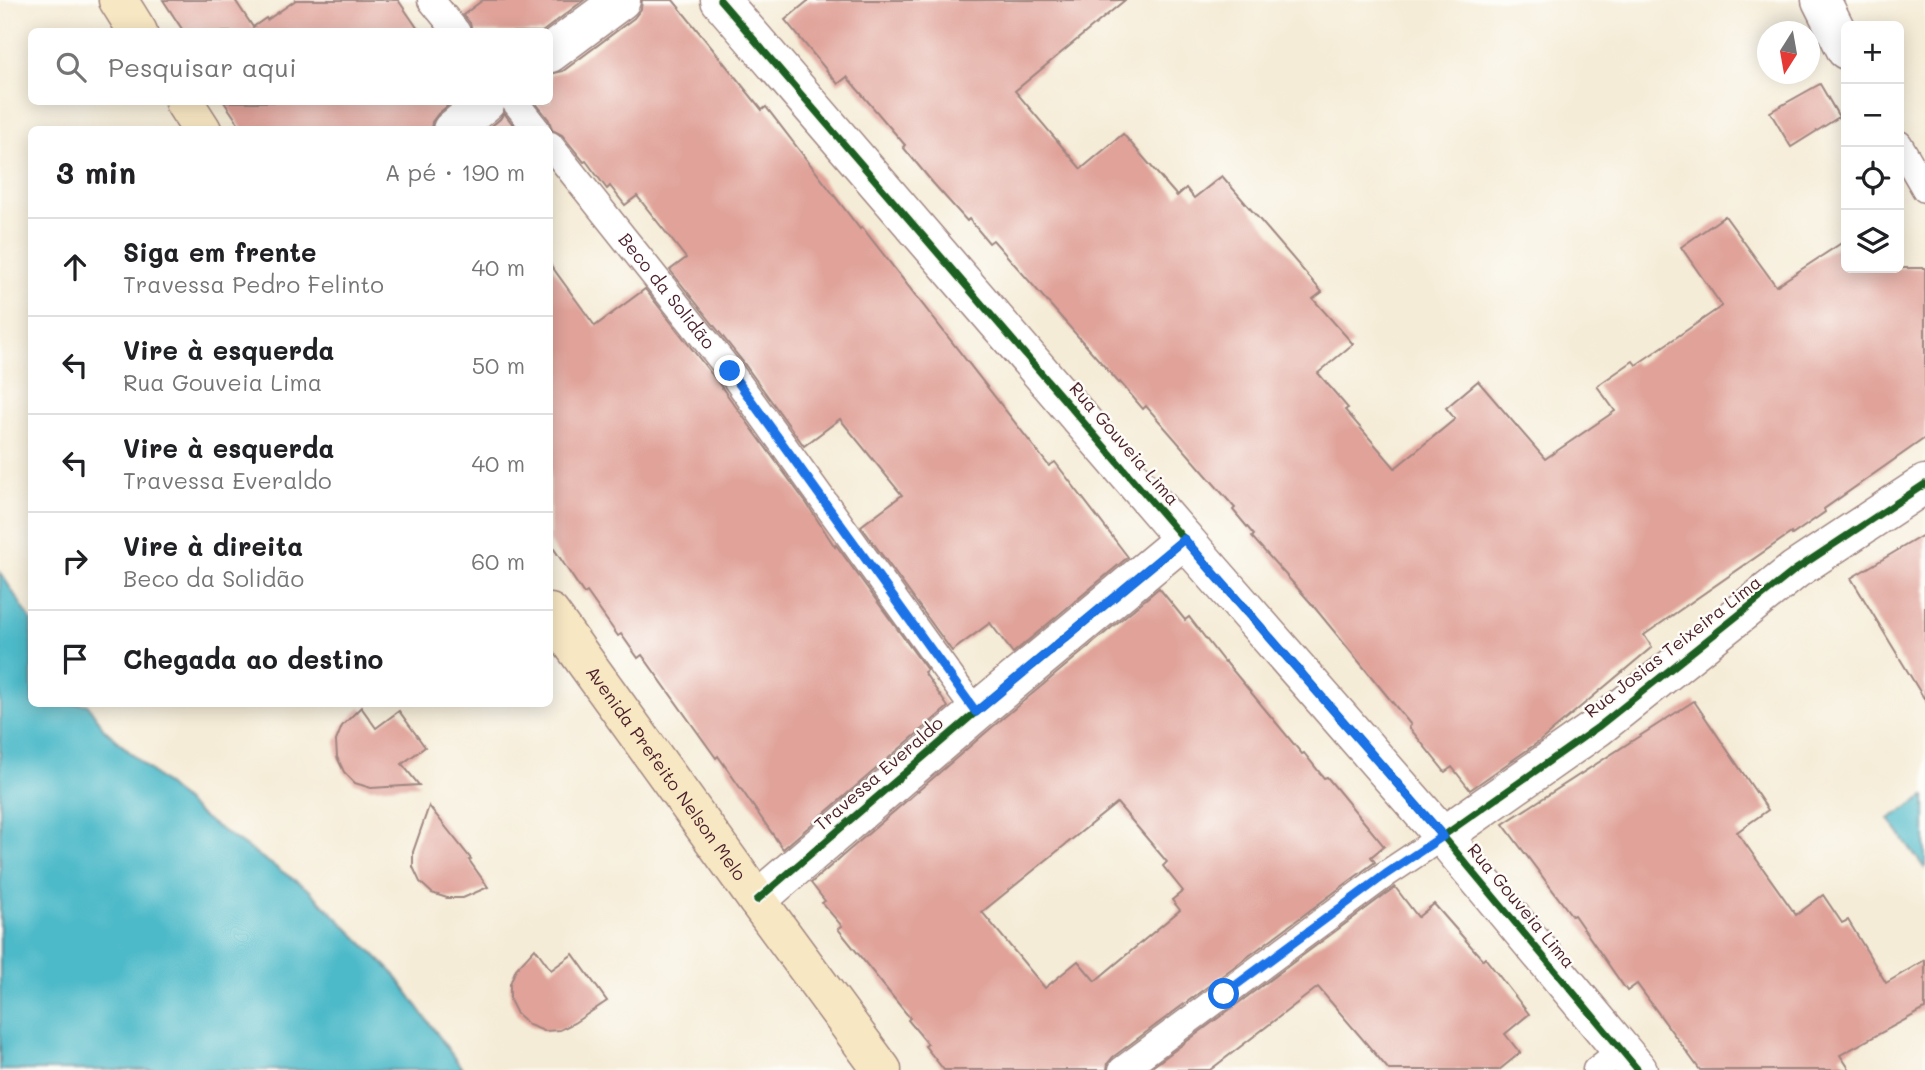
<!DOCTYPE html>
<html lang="pt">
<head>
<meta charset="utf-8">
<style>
	:root { --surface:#fff; --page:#f6f6f6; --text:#202124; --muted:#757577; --line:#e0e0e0 }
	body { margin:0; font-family:Mali,sans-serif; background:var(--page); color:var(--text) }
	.controls { position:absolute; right:21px; top:21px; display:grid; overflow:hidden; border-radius:10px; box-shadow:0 4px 18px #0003 }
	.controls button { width:63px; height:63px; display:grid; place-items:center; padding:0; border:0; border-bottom:2px solid var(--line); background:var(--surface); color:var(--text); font:35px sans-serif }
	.compass { position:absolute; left:1757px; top:21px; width:63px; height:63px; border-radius:50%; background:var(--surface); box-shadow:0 4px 18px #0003; rotate:191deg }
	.stop { position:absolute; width:21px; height:21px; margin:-16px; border:5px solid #1a73e8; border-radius:50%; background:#fff }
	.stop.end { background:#1a73e8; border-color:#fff; box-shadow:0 2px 7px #0008 }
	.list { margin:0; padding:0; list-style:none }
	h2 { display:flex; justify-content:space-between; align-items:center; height:91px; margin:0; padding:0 28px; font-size:30px }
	h2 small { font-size:23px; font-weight:400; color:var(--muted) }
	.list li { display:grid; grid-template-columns:46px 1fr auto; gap:21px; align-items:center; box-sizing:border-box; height:98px; padding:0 28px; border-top:2px solid var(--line) }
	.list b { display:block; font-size:26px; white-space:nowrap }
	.list p { margin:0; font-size:23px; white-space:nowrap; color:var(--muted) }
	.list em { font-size:23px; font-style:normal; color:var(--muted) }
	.icon { flex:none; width:38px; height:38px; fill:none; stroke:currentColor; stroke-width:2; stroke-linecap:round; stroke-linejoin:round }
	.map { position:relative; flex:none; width:1925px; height:1070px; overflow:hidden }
	.search { position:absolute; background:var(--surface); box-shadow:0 4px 18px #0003; left:28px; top:28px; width:525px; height:77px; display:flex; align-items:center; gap:18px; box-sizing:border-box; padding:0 24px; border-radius:10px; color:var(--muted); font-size:26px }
	.panel { position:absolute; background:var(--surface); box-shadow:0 4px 18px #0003; left:28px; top:126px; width:525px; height:581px; border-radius:10px }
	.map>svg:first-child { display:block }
	.water { fill:#4ebac9; stroke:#4c6c7a; stroke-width:2 }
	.building { fill:#e0a299; fill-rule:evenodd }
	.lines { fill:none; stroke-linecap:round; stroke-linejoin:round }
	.lane-casing { stroke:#a08681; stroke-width:29 }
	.street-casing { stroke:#a08681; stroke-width:41 }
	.secondary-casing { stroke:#a08681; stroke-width:41 }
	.lane { stroke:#fff; stroke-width:26 }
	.street { stroke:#fff; stroke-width:38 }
	.secondary { stroke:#f8e7c3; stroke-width:38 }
	.cycleway-casing { stroke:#fdfcf7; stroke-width:11 }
	.cycleway { stroke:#1b5e20; stroke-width:7 }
	.route { stroke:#1a73e8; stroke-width:9 }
	.labels { text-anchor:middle; stroke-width:5; stroke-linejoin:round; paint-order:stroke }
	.street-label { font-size:18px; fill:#4a1f2b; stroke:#fdfcf7 }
</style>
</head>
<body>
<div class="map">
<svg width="1925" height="1070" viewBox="0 0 1925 1070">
	<rect width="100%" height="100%" fill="#fdfcf7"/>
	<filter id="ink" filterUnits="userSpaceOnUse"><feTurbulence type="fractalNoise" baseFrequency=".0143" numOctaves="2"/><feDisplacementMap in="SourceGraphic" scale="14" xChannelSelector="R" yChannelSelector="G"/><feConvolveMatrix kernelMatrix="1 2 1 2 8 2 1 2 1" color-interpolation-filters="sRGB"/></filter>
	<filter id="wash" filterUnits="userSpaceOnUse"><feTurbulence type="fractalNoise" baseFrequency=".00686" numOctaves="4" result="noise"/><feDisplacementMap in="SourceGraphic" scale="28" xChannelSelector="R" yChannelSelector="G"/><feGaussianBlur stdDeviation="1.57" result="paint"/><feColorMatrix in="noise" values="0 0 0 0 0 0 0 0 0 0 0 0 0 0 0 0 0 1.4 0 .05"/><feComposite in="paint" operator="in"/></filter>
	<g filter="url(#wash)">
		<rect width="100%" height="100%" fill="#f5ecd7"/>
		<!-- water -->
		<g class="water">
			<path d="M0,572L31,620L32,704H87L104,729L201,816L309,890L395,975L463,1070H0Z"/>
			<path d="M1925,796V869L1889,819Z"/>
		</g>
		<g id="blocks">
			<!-- building -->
			<g class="building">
				<path d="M163,0H235L253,27L266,18L267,20L296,0H398L420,32H184Z"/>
				<path d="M483,0H584L542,32H472L470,23L463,15Z"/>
				<path d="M642,0H673L762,110L766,107L860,229L862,227L1049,466L1055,462L1128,557L1013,653L990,623L952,651L861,526L902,495L840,419L804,446L743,362L670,270L686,258L637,196L625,205L610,186L607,189L586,161L584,162L562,135L552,130L549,120L535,102H550V74L563,71L634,18L641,9Z"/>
				<path d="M809,0H1125L1015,91L1081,169L1123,134L1177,196L1186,188L1194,198L1222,176L1322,292L1313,299L1353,344L1318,373L1348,408L1345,410L1395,468L1455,419L1446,408L1478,381L1545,459L1615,411L1597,386L1633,361L1636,365L1722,306L1681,247L1725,216L1776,286L1846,240V268H1925V438L1824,509L1825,512L1792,535L1791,533L1644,635L1652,647L1540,741L1470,790L1452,767L1445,772L1409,727L1411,725L1310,602L1252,537L1254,535L1233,510L1235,508L1146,406L1143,409L1120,382L1119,383L993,240L989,243L969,219L967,221L933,183L903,147L905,145L847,77L838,84L785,20Z"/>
				<path d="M1820,84L1839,117L1791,147L1770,112Z"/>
				<path d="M224,102H452L438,114L432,122L431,130H243Z"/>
				<path d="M504,113L517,130H487L500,119Z"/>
				<path d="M550,264L595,326L645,289L717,381L807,504L835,547L836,545L927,670L924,672L948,707L783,849L718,756L716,758L642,655L638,658L621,634L618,636L587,592L584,594L550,543Z"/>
				<path d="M1925,534V700L1851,578Z"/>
				<path d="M1159,588L1185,620L1189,617L1224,662L1225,661L1302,754L1304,753L1324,778L1327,777L1384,846L1371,857L1375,862L1113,1057L1108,1063L1107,1070H944L925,1046L928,1044L908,1020L910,1018L838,929L842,926L822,903L825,901L811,883L990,729ZM1117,803L1167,862L1163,866L1183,891L1172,900L1180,910L1095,981L1078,961L1045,988L982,912Z"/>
				<path d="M1694,701L1768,810L1737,832L1796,915L1823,895L1842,923L1848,920L1886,983L1925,960V1009L1840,1055L1850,1070H1700L1637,984L1627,991L1574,915L1572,916L1503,824Z"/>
				<path d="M361,707L376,728L399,711L425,747L402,764L419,785L371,788L355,783L344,772L337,757L336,741L342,726Z"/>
				<path d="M429,806L471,859L469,860L488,887L463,898H447L432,893L420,882L413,867V852Z"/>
				<path d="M1395,887L1418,917L1434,904L1483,960L1485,958L1529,1014L1505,1034L1520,1053L1499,1070H1389L1318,987L1210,1070H1148Z"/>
				<path d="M535,948L551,970L573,954L607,1001L574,1023L560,1030L544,1031L529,1025L517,1014L510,1000V984L516,969Z"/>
			</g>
		</g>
	</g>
	<g filter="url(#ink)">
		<use href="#blocks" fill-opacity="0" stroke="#a08681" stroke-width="2"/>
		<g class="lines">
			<!-- lane casing -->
			<g class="lane-casing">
				<g id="lane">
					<path d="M431,0L457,32"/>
					<path d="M515,102L537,130"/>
					<path d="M1899,144L1925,189"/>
					<path id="s1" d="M550,145L730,371L976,712"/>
					<path d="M1122,1070L1386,874L1443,836"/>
					<path d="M1596,1070L1621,1051"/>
				</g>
			</g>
			<!-- street casing -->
			<g class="street-casing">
				<g id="street">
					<path d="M720,0L1184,539L1443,836L1638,1070"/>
					<path d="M1821,0L1846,50"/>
					<path d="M550,53L621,0"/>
					<path d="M452,130L486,102"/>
					<path d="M1443,836L1598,727L1795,570L1925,484"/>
					<path d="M757,900L976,712L1184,539"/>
				</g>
			</g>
			<!-- secondary casing -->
			<g class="secondary-casing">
				<g id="secondary">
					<path d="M118,0L138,32"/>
					<path d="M184,102L202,130"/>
					<path id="s2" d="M550,613L757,900L882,1070"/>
				</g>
			</g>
			<!-- lane -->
			<use href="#lane" class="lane"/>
			<!-- street -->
			<use href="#street" class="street"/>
			<!-- secondary -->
			<use href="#secondary" class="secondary"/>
			<!-- cycleway casing -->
			<g class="cycleway-casing">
				<g id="cycleway">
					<path d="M720,0L1184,539L1443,836L1638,1070"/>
					<path d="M1443,836L1598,727L1795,570L1925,484"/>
					<path d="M757,900L976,712L1184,539"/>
				</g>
			</g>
			<!-- cycleway -->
			<use href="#cycleway" class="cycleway"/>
		</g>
	</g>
	<g class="lines" filter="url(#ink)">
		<!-- route -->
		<path class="route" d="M730,371L976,712L1184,539L1443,836L1386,874L1224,994"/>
	</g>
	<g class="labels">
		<!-- street labels -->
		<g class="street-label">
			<text dy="6" stroke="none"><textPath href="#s1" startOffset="187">Beco da Solidão</textPath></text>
			<text transform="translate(1124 444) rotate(49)" y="6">Rua Gouveia Lima</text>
			<text transform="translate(1673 647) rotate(-38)" y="6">Rua Josias Teixeira Lima</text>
			<text dy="6" stroke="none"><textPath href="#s2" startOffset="198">Avenida Prefeito Nelson Melo</textPath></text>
			<text transform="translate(879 774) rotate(-41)" y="6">Travessa Everaldo</text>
			<text transform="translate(1521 906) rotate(50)" y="6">Rua Gouveia Lima</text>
		</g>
	</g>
</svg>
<div class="controls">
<button>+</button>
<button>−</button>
<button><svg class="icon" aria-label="locate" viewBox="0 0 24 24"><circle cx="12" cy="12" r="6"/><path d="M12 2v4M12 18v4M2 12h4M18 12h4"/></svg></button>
<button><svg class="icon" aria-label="layers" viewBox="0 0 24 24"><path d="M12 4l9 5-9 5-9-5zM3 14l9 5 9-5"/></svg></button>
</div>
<svg class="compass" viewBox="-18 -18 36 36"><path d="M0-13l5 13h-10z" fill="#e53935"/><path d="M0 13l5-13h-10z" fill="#757577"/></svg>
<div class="stop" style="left:1224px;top:994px"></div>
<div class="stop end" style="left:730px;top:371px"></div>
<div class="search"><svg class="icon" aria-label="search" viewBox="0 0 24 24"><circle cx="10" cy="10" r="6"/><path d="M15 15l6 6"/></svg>Pesquisar aqui</div>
<section class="panel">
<h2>3 min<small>A pé · 190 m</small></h2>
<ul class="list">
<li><svg class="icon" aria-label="ahead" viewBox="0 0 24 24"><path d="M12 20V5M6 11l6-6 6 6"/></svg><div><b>Siga em frente</b><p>Travessa Pedro Felinto</p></div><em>40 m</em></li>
<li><svg class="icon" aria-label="left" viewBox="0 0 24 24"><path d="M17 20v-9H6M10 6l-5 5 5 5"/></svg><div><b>Vire à esquerda</b><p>Rua Gouveia Lima</p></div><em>50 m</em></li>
<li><svg class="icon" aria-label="left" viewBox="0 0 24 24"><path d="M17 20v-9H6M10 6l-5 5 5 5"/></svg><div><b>Vire à esquerda</b><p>Travessa Everaldo</p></div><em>40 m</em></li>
<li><svg class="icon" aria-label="right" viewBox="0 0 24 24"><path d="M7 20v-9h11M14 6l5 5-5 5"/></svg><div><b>Vire à direita</b><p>Beco da Solidão</p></div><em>60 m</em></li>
<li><svg class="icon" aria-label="arrive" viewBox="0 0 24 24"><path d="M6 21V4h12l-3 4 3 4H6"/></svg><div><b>Chegada ao destino</b></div></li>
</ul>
</section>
</div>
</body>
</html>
